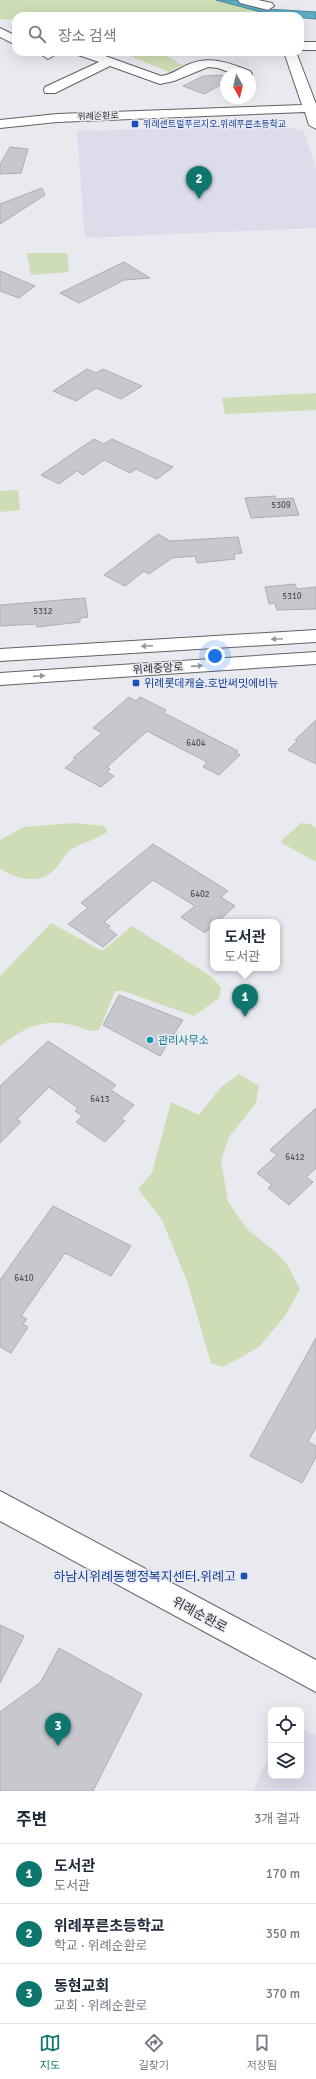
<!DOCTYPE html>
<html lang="ko">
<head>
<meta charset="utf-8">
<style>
	:root { --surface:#fff; --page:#f2f2f3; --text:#1f2937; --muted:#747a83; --line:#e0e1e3; --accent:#0f766e }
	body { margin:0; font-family:Signika,"Noto Sans KR",sans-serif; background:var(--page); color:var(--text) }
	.controls { position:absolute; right:12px; bottom:12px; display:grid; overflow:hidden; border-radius:8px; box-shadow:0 4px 16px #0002 }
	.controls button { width:36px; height:36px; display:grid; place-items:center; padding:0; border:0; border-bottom:1px solid var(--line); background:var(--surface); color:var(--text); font:20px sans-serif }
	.compass { position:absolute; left:220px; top:68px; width:36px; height:36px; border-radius:50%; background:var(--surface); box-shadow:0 4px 16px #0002; rotate:172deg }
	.you { position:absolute; left:215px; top:656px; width:14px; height:14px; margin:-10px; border:3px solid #fff; border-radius:50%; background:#1a73e8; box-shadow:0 0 0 6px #1a73e833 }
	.badge { display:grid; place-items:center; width:26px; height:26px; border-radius:50%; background:var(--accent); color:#fff; font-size:13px; font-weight:700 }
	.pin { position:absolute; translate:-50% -33px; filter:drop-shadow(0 1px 2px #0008) }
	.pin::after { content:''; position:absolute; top:21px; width:14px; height:12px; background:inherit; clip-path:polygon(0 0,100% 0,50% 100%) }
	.popup { position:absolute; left:210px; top:919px; width:70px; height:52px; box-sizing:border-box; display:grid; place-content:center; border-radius:8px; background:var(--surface); filter:drop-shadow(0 1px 3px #0005); font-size:13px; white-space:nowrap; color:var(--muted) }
	.popup b { font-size:15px; color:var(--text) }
	.popup::after { content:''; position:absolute; left:50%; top:100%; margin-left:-8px; border:8px solid transparent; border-top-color:var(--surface) }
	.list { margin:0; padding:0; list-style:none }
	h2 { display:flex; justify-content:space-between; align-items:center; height:52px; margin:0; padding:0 16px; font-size:17px }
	h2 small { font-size:13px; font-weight:400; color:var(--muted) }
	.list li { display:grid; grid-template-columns:26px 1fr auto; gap:12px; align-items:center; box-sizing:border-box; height:60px; padding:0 16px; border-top:1px solid var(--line) }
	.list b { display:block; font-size:15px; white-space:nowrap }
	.list p { margin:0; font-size:13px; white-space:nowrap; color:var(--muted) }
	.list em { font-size:13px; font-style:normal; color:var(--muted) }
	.icon { flex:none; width:22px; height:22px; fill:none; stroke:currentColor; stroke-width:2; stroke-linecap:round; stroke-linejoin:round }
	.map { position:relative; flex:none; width:316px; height:1791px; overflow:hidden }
	.search { position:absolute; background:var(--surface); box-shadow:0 4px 16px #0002; left:12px; right:12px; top:12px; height:44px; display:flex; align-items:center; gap:10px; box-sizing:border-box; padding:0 14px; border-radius:12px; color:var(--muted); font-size:15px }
	.sheet { height:232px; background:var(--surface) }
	nav { display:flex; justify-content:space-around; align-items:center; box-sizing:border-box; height:56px; border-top:1px solid var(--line); background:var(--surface); font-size:11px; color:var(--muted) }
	nav a { display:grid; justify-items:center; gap:2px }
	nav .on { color:var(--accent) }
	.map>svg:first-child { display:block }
	.built { fill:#dcdcea }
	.green { fill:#ceddb5 }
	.water { fill:#5cadc6; stroke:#4e8799 }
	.building { fill:#c7c7ce; stroke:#adaeb4 }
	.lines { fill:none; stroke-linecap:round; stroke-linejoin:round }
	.minor-casing { stroke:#616167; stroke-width:2 }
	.major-casing { stroke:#616167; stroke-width:2 }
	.minor { fill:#fff; fill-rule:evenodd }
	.major { fill:#fff; fill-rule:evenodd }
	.oneway { fill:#969698 }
	.transit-dot { fill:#1a4fb4; stroke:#e9e9f0; stroke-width:1.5 }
	.culture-dot { fill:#0f9aa8; stroke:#e9e9f0; stroke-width:1.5 }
	.labels { text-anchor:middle; stroke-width:3; stroke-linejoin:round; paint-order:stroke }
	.far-street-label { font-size:9px; fill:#2e2e31; stroke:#e9e9f0 }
	.far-transit-label { font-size:9px; fill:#164399; stroke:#e9e9f0; text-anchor:start }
	.number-label { font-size:9px; fill:#545458 }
	.street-label { font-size:11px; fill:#2e2e31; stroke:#e9e9f0 }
	.transit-label { font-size:11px; fill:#164399; stroke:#e9e9f0; text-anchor:start }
	.culture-label { font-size:11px; fill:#0d838f; stroke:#e9e9f0; text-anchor:start }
	.near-transit-label { font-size:13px; fill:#164399; stroke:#e9e9f0; text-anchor:end }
	.near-street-label { font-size:13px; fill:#2e2e31; stroke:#e9e9f0 }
</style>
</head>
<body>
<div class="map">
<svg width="316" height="1791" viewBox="0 0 316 1791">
	<rect width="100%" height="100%" fill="#e9e9f0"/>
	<!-- built -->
	<g class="built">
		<path d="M281,125L304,132L316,169V228L85,238L77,131Z"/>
		<path d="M301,1728L316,1736V1791H253L271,1751V1776H301Z"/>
	</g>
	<!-- green -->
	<g class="green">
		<path d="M0,0H265L266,16H16V20L0,19Z"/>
		<path d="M127,52H160L182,65L169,72L123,53Z"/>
		<path d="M27,253H67L69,272L31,275Z"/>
		<path d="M316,393V410L225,414L222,398Z"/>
		<path d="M18,490L20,510L0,512V491Z"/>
		<path d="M73,823L105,826L107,832C96,841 80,842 69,851C64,856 60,863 56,868C40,886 18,879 0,869V840L24,827Z"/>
		<path d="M301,823L310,824L316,828V862L282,843V840Z"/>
		<path d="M51,923L102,951L132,926L209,975L221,987L219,998L194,1016L123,991H115L99,1030C89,1033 82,1027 72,1025C41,1018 23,1029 0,1046V976Z"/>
		<path d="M239,1074L259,1086L256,1103L229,1137L221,1160L228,1202L248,1230L277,1253L288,1266L300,1289L285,1316L259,1347L223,1367L211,1363L187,1281L162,1220L138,1189L152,1173L171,1102L199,1115L221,1087Z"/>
	</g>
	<!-- water -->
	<path class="water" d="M216,0H236L267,9L316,12V19L272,15Z"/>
	<!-- building -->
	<g class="building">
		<path d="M226,75V82L204,94L183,86L203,76Z"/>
		<path d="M10,147L28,149L21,173L0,174V164Z"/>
		<path d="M42,188L45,195L0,224V204Z"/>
		<path d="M124,262L150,278L124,280L79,303L60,293Z"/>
		<path d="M0,271L35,286L19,298L0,291Z"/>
		<path d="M87,369L96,373L103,369L142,386L121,399L96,388L76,401L53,391Z"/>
		<path d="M94,439L104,444L112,439L173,467L157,479L136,469L130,473L104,460L83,475L77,471L59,484L41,475Z"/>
		<path d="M275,496L276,499L293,498L299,515L251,518L245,498Z"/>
		<path d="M158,534L170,541L238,537L242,553L234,554L235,559L197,563L195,556L172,558L149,574L144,571L125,586L104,575Z"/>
		<path d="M295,584L297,589L316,587V609L277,610L275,603L269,604L265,587Z"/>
		<path d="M85,598L88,617L80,618V622L37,627L36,624L0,626V605Z"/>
		<path d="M129,697L136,701L140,697L166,710L164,713L238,751L236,753L240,755L219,775L203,767L207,762L147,731L107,767L110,769L107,772L114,776L101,787L65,768L76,759L73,758L102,733L93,728Z"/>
		<path d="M316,720V764L288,750L297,741L295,740Z"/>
		<path d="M153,844L228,891L221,897L235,906L217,922H213V925L205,933L181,917L195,906L153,880L104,922L110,926L108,928L117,935L103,947L68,924L88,908L81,903Z"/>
		<path d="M119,995L183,1020L160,1056L103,1025Z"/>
		<path d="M48,1041L116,1085L111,1090L134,1105L121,1119L125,1121L105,1142L76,1122L82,1116L75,1111L78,1108L49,1087L17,1119L21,1122L0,1143V1086Z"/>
		<path d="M316,1108V1168L306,1177L313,1182L289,1205L268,1188L272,1185L257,1173L277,1155L270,1150Z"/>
		<path d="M53,1206L131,1246L111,1276L65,1253L21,1316L27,1319L23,1324L28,1327L11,1353L0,1347V1280Z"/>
		<path d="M316,1338V1427L308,1442L316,1446V1457L302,1483L250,1456Z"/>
		<path d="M0,1625L24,1636L0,1683Z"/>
		<path d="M59,1648L142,1694L93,1791H0V1712L41,1682Z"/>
	</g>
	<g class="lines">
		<!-- minor casing -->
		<g class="minor-casing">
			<g id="minor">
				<path d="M238,0H258L272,3L274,6L268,10L240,3Z"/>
				<path d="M0,28L16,36V45L0,37Z"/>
				<rect x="300" y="42" width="16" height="8"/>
				<path d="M44,52H60L48,59L42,55Z"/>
				<path d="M76,52H94L161,76C170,75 179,69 187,65C210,55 229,63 250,71L252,74L250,77V74H234L218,68L208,67L174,81L160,84L110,66L55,93H45L44,90L45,87L99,62L78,55Z"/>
				<path d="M284,52H296L316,104V129L309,125L305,112L57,122L0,128V120L57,114L302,105Z"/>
				<path d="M0,1491L316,1660V1692L0,1521Z"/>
			</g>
		</g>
		<!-- major casing -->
		<g class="major-casing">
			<g id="major">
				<path d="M316,630V642L0,661V649Z"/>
				<path d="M316,652V664L0,685V673Z"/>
			</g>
		</g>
		<!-- minor -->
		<use href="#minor" class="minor"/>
		<!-- major -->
		<use href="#major" class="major"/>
	</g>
	<!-- one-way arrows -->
	<defs><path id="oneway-solid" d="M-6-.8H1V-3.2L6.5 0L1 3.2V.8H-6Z"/></defs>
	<g class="oneway">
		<use href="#oneway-solid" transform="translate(277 639) rotate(177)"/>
		<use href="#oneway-solid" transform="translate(147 646) rotate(177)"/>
		<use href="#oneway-solid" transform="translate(197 666) rotate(-4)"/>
		<use href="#oneway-solid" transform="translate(39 676) rotate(-4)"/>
	</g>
	<!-- markers -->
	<g class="transit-dot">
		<rect x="131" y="120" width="8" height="8" rx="2"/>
		<rect x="132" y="679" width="8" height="8" rx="2"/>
		<rect x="240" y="1572" width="8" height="8" rx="2"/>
	</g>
	<circle class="culture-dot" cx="150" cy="1040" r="4"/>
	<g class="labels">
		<!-- far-street labels -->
		<g class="far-street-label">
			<text transform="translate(98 116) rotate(-2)" y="3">위례순환로</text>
		</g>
		<!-- far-transit labels -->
		<g class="far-transit-label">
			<text x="143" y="127">위례센트럴푸르지오.위례푸른초등학교</text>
		</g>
		<!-- number labels -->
		<g class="number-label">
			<text x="281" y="508">5309</text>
			<text x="292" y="599">5310</text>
			<text x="43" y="614">5312</text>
			<text x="196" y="746">6404</text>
			<text x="200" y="897">6402</text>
			<text x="100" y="1102">6413</text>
			<text x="295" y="1160">6412</text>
			<text x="24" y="1281">6410</text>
		</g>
		<!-- street labels -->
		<g class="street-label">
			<text transform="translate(158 668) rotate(-4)" y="4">위례중앙로</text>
		</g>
		<!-- transit labels -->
		<g class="transit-label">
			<text x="144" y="687">위례롯데캐슬.호반써밋에비뉴</text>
		</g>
		<!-- culture labels -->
		<g class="culture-label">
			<text x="158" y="1044">관리사무소</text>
		</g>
		<!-- near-transit labels -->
		<g class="near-transit-label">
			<text x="236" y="1581">하남시위례동행정복지센터.위례고</text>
		</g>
		<!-- near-street labels -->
		<g class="near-street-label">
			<text transform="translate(200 1614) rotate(28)" y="5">위례순환로</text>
		</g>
	</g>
</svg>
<div class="controls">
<button><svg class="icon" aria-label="locate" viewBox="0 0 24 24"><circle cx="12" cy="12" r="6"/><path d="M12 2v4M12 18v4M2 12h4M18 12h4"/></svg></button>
<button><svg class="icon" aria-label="layers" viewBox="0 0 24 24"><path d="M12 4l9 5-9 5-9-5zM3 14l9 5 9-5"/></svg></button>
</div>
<svg class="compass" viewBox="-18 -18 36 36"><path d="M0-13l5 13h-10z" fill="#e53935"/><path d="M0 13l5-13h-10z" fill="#747a83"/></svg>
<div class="you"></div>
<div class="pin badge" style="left:245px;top:1017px">1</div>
<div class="popup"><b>도서관</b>도서관</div>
<div class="pin badge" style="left:199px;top:199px">2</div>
<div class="pin badge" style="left:58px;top:1746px">3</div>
<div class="search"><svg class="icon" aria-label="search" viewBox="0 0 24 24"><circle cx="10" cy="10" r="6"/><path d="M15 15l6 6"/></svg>장소 검색</div>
</div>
<section class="sheet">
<h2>주변<small>3개 결과</small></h2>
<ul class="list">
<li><span class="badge">1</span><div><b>도서관</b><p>도서관</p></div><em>170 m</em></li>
<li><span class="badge">2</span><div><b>위례푸른초등학교</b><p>학교 · 위례순환로</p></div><em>350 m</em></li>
<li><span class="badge">3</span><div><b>동현교회</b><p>교회 · 위례순환로</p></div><em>370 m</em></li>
</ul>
</section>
<nav>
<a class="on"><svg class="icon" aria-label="map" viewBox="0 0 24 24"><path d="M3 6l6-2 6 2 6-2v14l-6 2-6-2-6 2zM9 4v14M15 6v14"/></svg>지도</a>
<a><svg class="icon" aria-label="directions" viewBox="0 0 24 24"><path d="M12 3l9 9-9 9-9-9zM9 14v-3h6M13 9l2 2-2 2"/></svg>길찾기</a>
<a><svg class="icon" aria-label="saved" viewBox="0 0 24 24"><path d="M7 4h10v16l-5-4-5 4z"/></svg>저장됨</a>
</nav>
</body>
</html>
